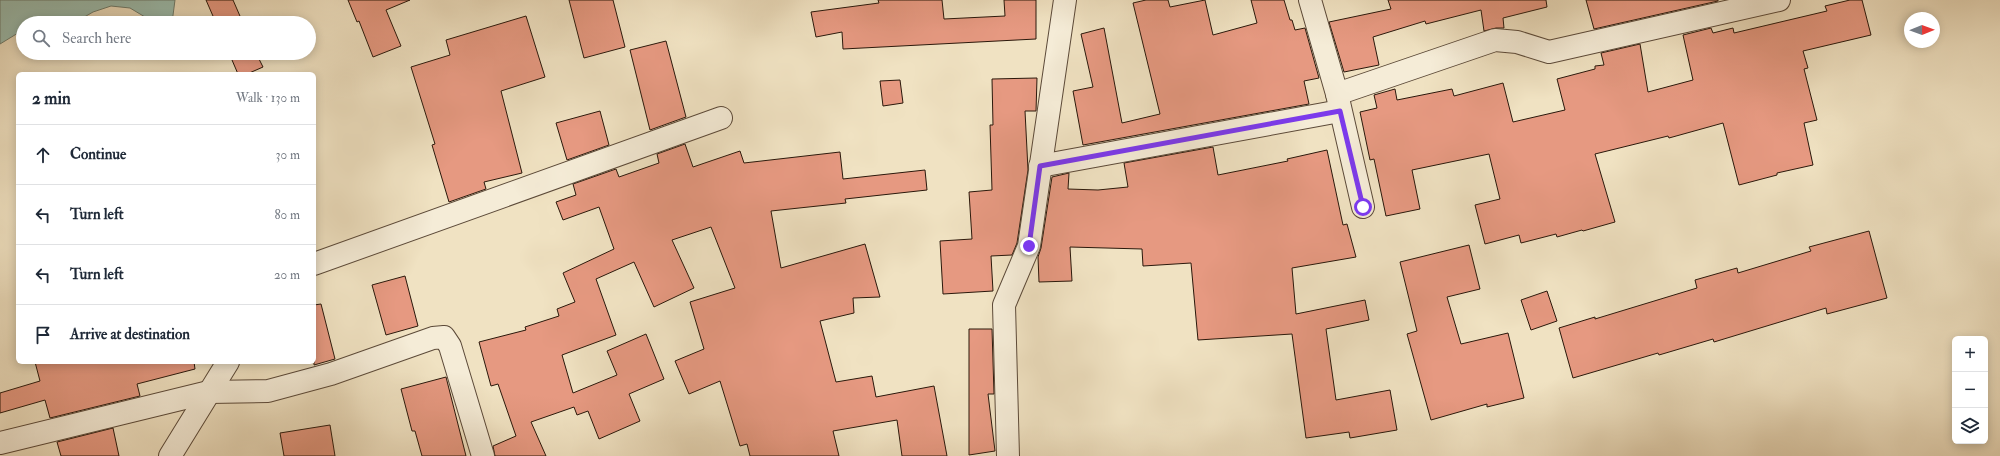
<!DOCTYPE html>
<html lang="en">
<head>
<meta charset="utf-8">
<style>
	:root { --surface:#fff; --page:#f6f6f7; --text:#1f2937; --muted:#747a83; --line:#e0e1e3 }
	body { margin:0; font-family:"IM FELL Double Pica",serif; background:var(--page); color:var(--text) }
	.controls { position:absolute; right:12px; bottom:12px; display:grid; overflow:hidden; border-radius:6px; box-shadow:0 2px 10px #0003 }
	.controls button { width:36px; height:36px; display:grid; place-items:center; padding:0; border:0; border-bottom:1px solid var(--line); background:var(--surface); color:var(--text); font:20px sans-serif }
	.compass { position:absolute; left:1904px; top:12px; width:36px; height:36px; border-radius:50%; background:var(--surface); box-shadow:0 2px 10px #0003; rotate:89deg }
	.stop { position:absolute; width:12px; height:12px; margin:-9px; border:3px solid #7c3aed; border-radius:50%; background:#fff }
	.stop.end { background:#7c3aed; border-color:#fff; box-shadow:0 1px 4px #0008 }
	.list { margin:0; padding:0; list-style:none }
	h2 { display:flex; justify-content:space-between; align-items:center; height:52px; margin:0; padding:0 16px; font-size:17px }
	h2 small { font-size:13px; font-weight:400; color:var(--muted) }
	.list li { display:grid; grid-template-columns:26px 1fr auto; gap:12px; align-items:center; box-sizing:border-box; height:60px; padding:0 16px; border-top:1px solid var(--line) }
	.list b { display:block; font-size:15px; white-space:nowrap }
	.list em { font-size:13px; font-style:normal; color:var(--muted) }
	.icon { flex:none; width:22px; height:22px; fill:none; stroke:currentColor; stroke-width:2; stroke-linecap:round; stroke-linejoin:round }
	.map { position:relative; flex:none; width:2000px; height:456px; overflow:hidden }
	.search { position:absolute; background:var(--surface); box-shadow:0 2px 10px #0003; left:16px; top:16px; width:300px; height:44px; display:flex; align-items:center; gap:10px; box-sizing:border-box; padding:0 14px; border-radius:22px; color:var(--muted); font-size:15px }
	.panel { position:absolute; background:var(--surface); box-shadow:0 2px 10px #0003; left:16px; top:72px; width:300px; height:292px; border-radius:6px }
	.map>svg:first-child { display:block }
	.water { fill:#9bbeb0; stroke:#6e7c6e }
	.building { fill:#e69981; stroke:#2a180b }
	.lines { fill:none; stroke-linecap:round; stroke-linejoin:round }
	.minor-casing { stroke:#5c4a39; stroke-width:24 }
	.minor { stroke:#f5ecd7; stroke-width:22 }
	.route { stroke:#7c3aed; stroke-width:5 }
</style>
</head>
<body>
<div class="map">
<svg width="2000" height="456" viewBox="0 0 2000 456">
	<rect width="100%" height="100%" fill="#f0e2c2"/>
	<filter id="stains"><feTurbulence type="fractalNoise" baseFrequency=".005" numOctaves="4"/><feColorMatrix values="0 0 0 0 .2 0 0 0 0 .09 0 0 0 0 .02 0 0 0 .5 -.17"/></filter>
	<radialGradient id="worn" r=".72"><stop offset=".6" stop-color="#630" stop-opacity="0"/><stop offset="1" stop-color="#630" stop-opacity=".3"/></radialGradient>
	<!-- water -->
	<path class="water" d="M0,0H175L172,23H155L130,8L111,6L93,12L74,23H23V30L0,44Z"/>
	<!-- building -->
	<g class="building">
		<path d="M206,0H233L243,23H216Z"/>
		<path d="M348,0H410L386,10L401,46L373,57L359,21L357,22Z"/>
		<path d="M569,0H613L625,47L584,58Z"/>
		<path d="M878,0H942L944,19L1005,16L1004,0H1036V39L843,49L842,32L816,37L811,12L879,3Z"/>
		<path d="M1146,0H1168L1170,7L1205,0L1213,35L1257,23L1251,0H1284L1290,20H1292L1295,30L1305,28L1319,78L1304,81L1309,104L1083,145L1073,91L1093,87L1081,34L1104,28L1122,123L1160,114L1133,3Z"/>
		<path d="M1388,0H1546L1547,7L1503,18L1504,28H1496L1484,31L1481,10L1426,24L1425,21L1373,37L1379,65L1344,72L1329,22L1391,9Z"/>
		<path d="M1586,0H1718V1L1594,29Z"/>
		<path d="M1850,0H1862L1871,35L1803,51L1808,68L1804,69L1817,120L1804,123L1813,165L1777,173V175L1739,185L1723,123L1669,138L1668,136L1595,154L1615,222L1583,231L1582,230L1557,237L1556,234L1521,243L1519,235L1485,244L1475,205L1500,199L1489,154L1412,170L1420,209L1386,216L1374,159L1370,160L1360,112L1377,108L1374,95L1395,89L1397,100L1452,89L1454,96L1503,83L1513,122L1565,110L1557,79L1595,69V66L1604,65L1601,53L1640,44L1648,92L1693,80L1683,35L1711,28L1713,33L1733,28L1734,33L1827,11L1825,6Z"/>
		<path d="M526,16L545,77L501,91L522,173L484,182L486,189L449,202L432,145L435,144L411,67L450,55L446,40Z"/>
		<path d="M666,41L686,117L650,130L630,50Z"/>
		<path d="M229,53H256L263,67L247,74H238Z"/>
		<path d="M1037,78L1036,111H1025L1028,170L1017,243L1012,255L991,256L993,291L943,294L940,241L972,239L969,192L992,190L990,125H993L992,79Z"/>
		<path d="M900,80L903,103L883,106L880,81Z"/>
		<path d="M600,111L609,145L567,160L556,123Z"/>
		<path d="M685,144L693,167L740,151L744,163L840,152L843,179L925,170L927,190L845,199L846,203L771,211L781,268L865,244L880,297L853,298L854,313L820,321L836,382L872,376L876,397L934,386L947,456H902L897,420L833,431L839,456H750L747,444L740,446L720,381L689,394L675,361L704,349L690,302L735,288L711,227L672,240L694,288L654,307L634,262L596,279L616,335L562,355L573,393L617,375L607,351L646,334L664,379L629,394L640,421L599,439L588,411L577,415L574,407L531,422L546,456H495L493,446L516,436L498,384L491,386L479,342L526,330L525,327L559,316L557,309L575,302L563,273L614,249L599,207L563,220L556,202L576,195L573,184L616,169L619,177L659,163L657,154Z"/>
		<path d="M1213,147L1218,175L1288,161L1287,159L1327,150L1343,225L1347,224L1356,257L1292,268L1296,314L1365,300L1369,320L1326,329L1336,400L1390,390L1397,430L1350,438L1349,432L1306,438L1292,334L1198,340L1191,263L1143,266L1142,249L1070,247L1072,281L1039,282L1038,257L1041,248L1052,177L1069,173L1068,189L1098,190L1128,187L1124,163Z"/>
		<path d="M1869,231L1887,298L1827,314L1826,308L1714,342L1713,339L1659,355L1658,353L1573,378L1559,328L1595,317V319L1697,288L1695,280L1737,268L1738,273L1811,251L1809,247Z"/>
		<path d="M1469,245L1480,289L1447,297L1461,344L1508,333L1524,398L1487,407V404L1431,420L1407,334L1417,331L1400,262Z"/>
		<path d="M405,276L418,326L386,335L372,285Z"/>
		<path d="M1547,291L1557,321L1531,330L1521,300Z"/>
		<path d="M321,304L335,359L314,365V305Z"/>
		<path d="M969,329H992L994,394H988L995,451L969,455Z"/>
		<path d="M35,362H194L195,369L137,384L140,396L50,418L45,400L0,413V393L40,381Z"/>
		<path d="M446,377L466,456H422L415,431H412L401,389Z"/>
		<path d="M330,425L335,456H284L280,433Z"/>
		<path d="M113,428L119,456H61L57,442Z"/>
	</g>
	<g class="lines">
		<!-- minor casing -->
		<g class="minor-casing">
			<g id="minor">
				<path d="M1310,0L1337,94L1363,207"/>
				<path d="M1337,94L1495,40L1517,42L1549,52L1779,0"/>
				<path d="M1040,166L1340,111"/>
				<path d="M314,264L721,118"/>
				<path d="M0,443L209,392L268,391L331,374L433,338L444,337L450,346L483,456"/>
				<path d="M170,456L228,362"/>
				<path d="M1008,456L1004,305L1029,246L1065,0"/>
			</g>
		</g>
		<!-- minor -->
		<use href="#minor" class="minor"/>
	</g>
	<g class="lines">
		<!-- route -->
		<path class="route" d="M1029,246L1040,166L1340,111L1363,207"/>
	</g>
	<rect width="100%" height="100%" filter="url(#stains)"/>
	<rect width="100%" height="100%" fill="url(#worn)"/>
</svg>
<div class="controls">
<button>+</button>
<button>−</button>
<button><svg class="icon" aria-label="layers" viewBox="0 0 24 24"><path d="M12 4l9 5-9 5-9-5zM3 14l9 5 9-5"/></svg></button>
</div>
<svg class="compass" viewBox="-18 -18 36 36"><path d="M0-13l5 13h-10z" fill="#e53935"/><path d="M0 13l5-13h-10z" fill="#747a83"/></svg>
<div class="stop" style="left:1363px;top:207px"></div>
<div class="stop end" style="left:1029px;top:246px"></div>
<div class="search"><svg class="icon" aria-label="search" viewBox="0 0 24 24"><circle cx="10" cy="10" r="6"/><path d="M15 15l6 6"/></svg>Search here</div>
<section class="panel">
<h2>2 min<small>Walk · 130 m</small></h2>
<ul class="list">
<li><svg class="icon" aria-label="ahead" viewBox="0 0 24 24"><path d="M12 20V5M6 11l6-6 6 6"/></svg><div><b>Continue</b></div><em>30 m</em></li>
<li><svg class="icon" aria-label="left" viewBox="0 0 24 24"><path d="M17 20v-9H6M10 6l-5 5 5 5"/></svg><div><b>Turn left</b></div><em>80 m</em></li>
<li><svg class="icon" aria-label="left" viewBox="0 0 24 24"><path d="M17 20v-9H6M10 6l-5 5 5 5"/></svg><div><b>Turn left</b></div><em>20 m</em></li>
<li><svg class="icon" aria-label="arrive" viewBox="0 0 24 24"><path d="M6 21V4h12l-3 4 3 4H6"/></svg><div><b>Arrive at destination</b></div></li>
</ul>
</section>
</div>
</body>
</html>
